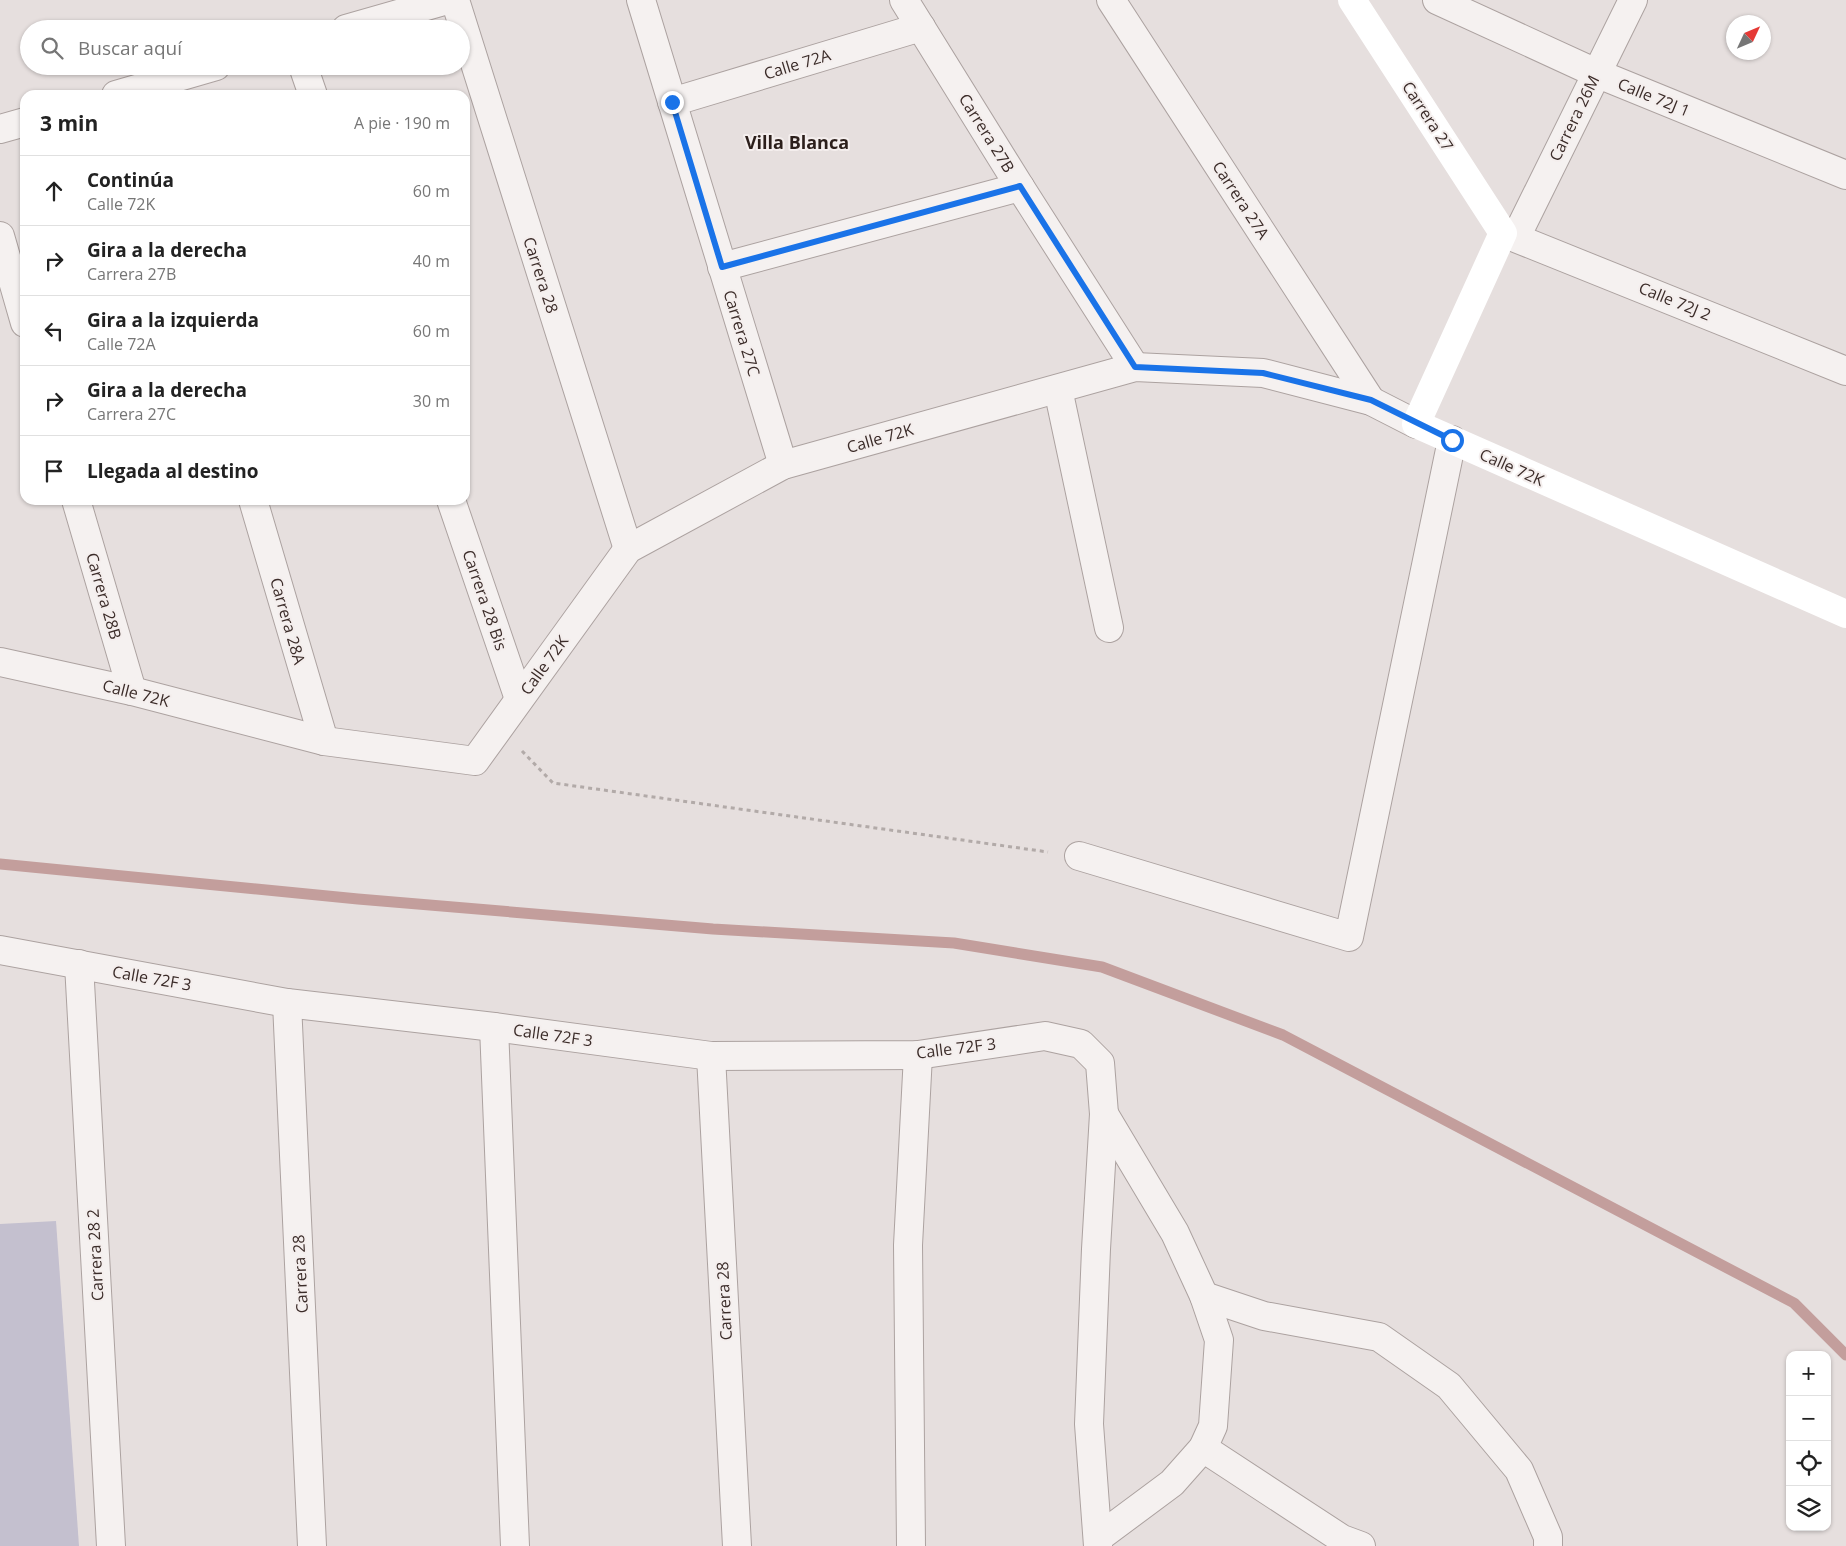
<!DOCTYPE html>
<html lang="es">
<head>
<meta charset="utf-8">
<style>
	:root { --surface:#fff; --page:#f2f2f2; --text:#222; --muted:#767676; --line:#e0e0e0 }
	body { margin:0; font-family:"Open Sans",sans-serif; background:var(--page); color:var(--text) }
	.controls { position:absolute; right:15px; bottom:15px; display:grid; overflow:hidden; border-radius:10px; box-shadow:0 1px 4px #0004 }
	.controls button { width:45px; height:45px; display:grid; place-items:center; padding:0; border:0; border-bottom:1px solid var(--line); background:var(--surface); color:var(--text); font:25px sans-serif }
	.compass { position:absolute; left:1726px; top:15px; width:45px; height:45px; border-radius:50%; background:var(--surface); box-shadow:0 1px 4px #0004; rotate:46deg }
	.stop { position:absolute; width:15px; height:15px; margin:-11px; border:4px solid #1a73e8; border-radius:50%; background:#fff }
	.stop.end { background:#1a73e8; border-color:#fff; box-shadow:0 1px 5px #0008 }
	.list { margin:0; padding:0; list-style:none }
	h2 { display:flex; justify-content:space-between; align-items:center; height:65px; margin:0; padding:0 20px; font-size:21px }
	h2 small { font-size:16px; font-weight:400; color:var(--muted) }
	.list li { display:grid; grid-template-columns:32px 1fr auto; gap:15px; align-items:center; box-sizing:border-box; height:70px; padding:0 20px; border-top:1px solid var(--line) }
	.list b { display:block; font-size:19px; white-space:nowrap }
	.list p { margin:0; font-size:16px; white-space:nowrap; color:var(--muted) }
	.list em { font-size:16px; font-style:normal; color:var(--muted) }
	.icon { flex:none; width:28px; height:28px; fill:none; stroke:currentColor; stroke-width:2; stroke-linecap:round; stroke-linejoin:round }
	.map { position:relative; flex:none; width:1846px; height:1546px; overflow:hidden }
	.search { position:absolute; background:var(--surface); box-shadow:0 1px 4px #0004; left:20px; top:20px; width:450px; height:55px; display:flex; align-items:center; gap:12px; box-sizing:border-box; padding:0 18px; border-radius:28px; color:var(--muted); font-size:19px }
	.panel { position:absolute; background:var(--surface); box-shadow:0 1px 4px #0004; left:20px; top:90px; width:450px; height:415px; border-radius:15px }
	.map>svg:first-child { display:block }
	.green { fill:#c4c0cf }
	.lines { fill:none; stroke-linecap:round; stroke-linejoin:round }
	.stream { stroke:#c39e9c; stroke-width:11 }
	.street-casing { stroke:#aca2a0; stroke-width:30 }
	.path { stroke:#b2aaa8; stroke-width:3; stroke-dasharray:4 4; stroke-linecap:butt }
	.street { stroke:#f5f1f0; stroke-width:28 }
	.secondary { stroke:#fff; stroke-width:28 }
	.route { stroke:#1a73e8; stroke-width:6 }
	.labels { text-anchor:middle; stroke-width:4; stroke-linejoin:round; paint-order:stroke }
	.street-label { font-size:16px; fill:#3b2c29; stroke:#f4eeed }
	.neighbourhood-label { font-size:18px; font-weight:bold; fill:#2c1f1b; stroke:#f4eeed }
</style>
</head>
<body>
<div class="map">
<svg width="1846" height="1546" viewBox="0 0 1846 1546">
	<rect width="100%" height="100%" fill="#e6dfde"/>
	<!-- green -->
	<path class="green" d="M56,1221L79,1546H0V1224Z"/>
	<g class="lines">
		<!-- stream -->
		<path class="stream" d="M0,864L358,899L713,929L954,943L1102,967L1283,1035L1794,1303L1846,1355"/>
		<!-- street casing -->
		<g class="street-casing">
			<g id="street">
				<path d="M455,0L628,549"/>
				<path d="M641,0L783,465"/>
				<path d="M904,0L1020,187L1135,367"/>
				<path d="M1111,0L1371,401"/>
				<path d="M1437,0L1596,73L1846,175"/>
				<path d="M346,29L447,0"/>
				<path d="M303,66L313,95"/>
				<path d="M116,95L216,66"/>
				<path d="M672,102L921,27"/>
				<path d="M0,129L25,122"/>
				<path d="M1503,233L1846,371"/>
				<path d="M0,236L25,323"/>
				<path d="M1516,237L1633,0"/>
				<path d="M722,267L1020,187"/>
				<path d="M1058,389L1109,628"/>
				<path d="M76,500L132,691"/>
				<path d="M253,500L324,741"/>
				<path d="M451,500L519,699"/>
				<path d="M0,662L132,691L324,741L475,761L628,549L783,465L1135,367L1263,373L1371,401L1416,424"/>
				<path d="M1079,856L1349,937L1452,440"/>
				<path d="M0,950L287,1003L494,1027L711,1056L918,1055L1045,1036L1081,1044L1100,1063L1104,1114L1096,1249L1089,1424L1098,1546"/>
				<path d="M79,964L111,1546"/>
				<path d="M287,1003L312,1546"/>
				<path d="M494,1027L515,1546"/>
				<path d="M711,1056L737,1546"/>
				<path d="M1204,1296L1264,1316L1379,1337L1449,1386L1519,1470L1548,1537V1546"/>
				<path d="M1203,1448L1342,1539L1361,1546"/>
				<path d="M1098,1538L1172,1483L1203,1448L1213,1426L1219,1340L1204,1296L1175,1233L1104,1114"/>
				<path d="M911,1546L908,1245L918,1055"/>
			</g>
		</g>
		<!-- path -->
		<path class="path" d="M522,751L553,783L1048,852"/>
		<!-- street -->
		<use href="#street" class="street"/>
		<!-- secondary -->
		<path class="secondary" d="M1352,0L1503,233L1416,424L1846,614"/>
	</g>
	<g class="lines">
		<!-- route -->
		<path class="route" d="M672,102L722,267L1020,186L1135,367L1263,373L1371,400L1452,440"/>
	</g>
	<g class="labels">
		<!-- street labels -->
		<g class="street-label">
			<text transform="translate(797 64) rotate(-17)" y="6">Calle 72A</text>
			<text transform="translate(1654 97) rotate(22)" y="6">Calle 72J 1</text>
			<text transform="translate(1428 116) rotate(57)" y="6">Carrera 27</text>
			<text transform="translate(1574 118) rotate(-64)" y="6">Carrera 26M</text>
			<text transform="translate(987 133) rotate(58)" y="6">Carrera 27B</text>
			<text transform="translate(1241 200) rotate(57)" y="6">Carrera 27A</text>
			<text transform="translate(541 275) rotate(72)" y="6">Carrera 28</text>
			<text transform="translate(1675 301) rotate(22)" y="6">Calle 72J 2</text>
			<text transform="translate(742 333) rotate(73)" y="6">Carrera 27C</text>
			<text transform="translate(880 438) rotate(-16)" y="6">Calle 72K</text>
			<text transform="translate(1512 467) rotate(24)" y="6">Calle 72K</text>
			<text transform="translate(104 596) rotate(74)" y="6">Carrera 28B</text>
			<text transform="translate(485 600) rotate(71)" y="6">Carrera 28 Bis</text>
			<text transform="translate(288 621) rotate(74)" y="6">Carrera 28A</text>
			<text transform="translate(544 665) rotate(-54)" y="6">Calle 72K</text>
			<text transform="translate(136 693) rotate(14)" y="6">Calle 72K</text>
			<text transform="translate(152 978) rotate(10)" y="6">Calle 72F 3</text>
			<text transform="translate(553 1035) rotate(8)" y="6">Calle 72F 3</text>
			<text transform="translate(956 1048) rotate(-7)" y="6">Calle 72F 3</text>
			<text transform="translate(95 1255) rotate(-93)" y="6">Carrera 28 2</text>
			<text transform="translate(300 1274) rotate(-93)" y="6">Carrera 28</text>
			<text transform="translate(724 1301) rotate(-93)" y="6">Carrera 28</text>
		</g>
		<!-- neighbourhood labels -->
		<g class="neighbourhood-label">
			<text x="797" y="149">Villa Blanca</text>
		</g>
	</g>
</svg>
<div class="controls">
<button>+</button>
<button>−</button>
<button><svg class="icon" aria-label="locate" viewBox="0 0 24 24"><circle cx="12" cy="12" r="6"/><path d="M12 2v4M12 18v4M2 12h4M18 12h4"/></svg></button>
<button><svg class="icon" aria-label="layers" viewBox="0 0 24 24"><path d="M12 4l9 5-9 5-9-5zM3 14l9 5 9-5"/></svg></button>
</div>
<svg class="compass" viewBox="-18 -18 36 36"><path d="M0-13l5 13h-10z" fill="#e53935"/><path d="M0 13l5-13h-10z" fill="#767676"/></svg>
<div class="stop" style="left:1452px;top:440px"></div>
<div class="stop end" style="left:672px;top:102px"></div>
<div class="search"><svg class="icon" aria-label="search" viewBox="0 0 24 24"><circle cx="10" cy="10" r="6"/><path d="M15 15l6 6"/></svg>Buscar aquí</div>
<section class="panel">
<h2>3 min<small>A pie · 190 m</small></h2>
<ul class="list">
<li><svg class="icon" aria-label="ahead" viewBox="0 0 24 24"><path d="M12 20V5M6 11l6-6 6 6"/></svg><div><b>Continúa</b><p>Calle 72K</p></div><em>60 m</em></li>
<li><svg class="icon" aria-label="right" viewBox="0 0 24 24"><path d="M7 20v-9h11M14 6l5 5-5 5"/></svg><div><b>Gira a la derecha</b><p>Carrera 27B</p></div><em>40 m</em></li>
<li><svg class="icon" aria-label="left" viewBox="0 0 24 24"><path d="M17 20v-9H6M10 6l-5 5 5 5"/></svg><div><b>Gira a la izquierda</b><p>Calle 72A</p></div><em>60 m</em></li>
<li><svg class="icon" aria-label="right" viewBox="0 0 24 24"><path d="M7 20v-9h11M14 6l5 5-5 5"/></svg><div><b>Gira a la derecha</b><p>Carrera 27C</p></div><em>30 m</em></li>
<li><svg class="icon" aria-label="arrive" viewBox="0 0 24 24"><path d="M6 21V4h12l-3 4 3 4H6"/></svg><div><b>Llegada al destino</b></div></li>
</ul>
</section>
</div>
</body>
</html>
